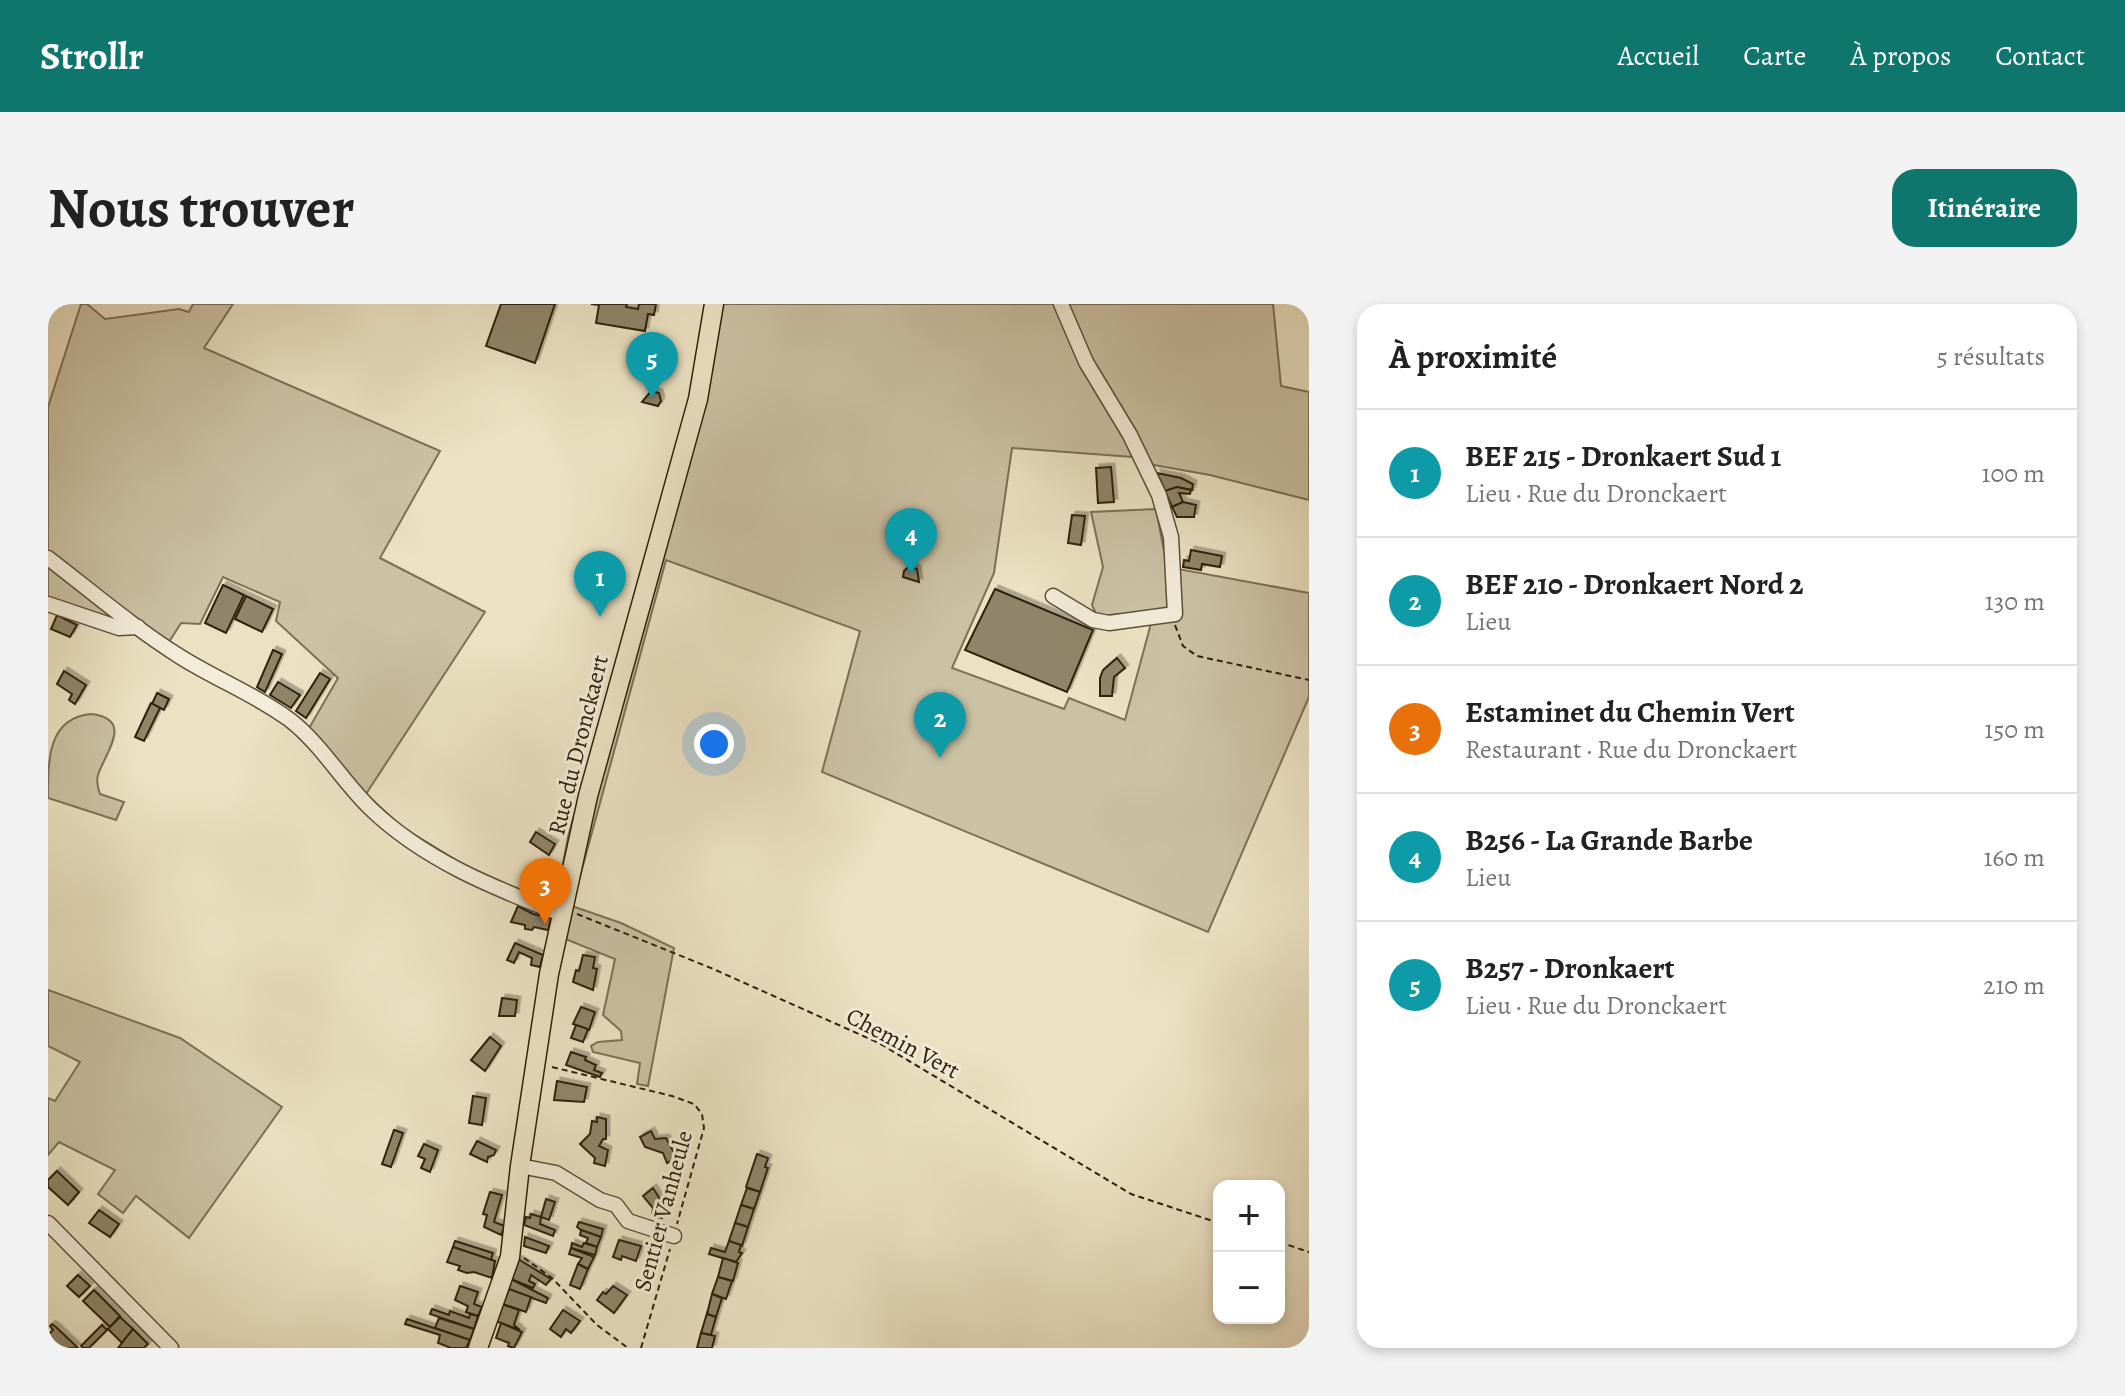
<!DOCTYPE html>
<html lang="fr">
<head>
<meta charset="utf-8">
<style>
	:root { --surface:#fff; --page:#f2f2f2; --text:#222; --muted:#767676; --line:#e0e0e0; --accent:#0f766e }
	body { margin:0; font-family:Alegreya,serif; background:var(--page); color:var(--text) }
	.controls { position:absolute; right:24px; bottom:24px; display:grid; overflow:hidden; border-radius:16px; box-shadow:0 4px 12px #0003 }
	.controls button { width:72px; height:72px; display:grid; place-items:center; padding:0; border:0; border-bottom:2px solid var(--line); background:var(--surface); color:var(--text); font:40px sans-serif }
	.you { position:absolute; left:666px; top:440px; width:28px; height:28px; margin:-20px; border:6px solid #fff; border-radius:50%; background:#1a73e8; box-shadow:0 0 0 12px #1a73e833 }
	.badge { display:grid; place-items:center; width:52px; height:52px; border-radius:50%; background:var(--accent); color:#fff; font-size:26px; font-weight:700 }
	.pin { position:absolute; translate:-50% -66px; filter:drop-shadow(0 2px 4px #0008) }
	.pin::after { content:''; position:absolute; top:42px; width:28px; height:24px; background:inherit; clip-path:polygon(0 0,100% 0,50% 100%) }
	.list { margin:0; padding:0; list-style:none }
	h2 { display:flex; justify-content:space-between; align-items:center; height:104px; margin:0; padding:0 32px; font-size:34px }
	h2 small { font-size:26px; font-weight:400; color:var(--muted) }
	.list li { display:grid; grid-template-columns:52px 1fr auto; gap:24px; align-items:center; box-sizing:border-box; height:128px; padding:0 32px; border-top:2px solid var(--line) }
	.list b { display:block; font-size:30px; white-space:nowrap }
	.list p { margin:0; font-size:26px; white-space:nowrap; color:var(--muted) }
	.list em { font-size:26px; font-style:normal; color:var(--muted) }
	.map { position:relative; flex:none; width:1261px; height:1044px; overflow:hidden; border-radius:24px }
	header { display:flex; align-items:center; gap:48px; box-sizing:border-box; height:112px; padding:0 40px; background:var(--accent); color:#fff }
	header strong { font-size:38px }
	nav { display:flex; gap:44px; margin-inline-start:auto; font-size:28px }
	.intro { display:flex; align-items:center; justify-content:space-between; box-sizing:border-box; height:192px; padding:0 48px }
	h1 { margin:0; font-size:56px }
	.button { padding:20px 36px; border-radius:24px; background:var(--accent); color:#fff; font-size:28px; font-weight:700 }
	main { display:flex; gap:48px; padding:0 48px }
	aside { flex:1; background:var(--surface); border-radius:24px; box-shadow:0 4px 12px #0003 }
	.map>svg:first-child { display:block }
	.green { fill:#cbc1a4; stroke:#7c7058; stroke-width:2 }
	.building { fill:#90856b; stroke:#2e200b; stroke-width:2; filter:url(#shadow) }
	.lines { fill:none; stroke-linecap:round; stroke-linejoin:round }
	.minor-casing { stroke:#5d5039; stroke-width:17 }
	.major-casing { stroke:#2e200b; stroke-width:21 }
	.path { stroke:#2e200b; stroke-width:2; stroke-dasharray:6 4; stroke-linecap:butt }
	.minor { stroke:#f2ecd8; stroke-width:14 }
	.major { stroke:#ebe2c3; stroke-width:18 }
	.labels { text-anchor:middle; stroke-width:6; stroke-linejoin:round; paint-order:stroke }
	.street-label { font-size:24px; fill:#2e200b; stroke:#f2ecd8 }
</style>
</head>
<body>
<header>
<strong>Strollr</strong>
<nav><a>Accueil</a><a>Carte</a><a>À propos</a><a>Contact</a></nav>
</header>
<div class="intro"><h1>Nous trouver</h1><a class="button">Itinéraire</a></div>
<main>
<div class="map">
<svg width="1261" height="1044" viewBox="0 0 1261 1044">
	<defs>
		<filter id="shadow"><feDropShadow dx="3.5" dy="-3.5" stdDeviation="0" flood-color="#0004"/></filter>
	</defs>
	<rect width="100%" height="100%" fill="#ebe2c3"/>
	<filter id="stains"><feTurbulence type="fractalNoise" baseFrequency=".0025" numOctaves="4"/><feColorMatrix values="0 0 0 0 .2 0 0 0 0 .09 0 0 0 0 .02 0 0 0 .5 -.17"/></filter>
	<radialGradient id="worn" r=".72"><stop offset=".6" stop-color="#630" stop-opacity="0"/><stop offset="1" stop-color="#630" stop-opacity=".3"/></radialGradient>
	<!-- green -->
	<g class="green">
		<path d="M33,0H39L57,15L131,5L141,8L145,0H185L156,44L392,147L332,254L437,308L318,490L354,523L418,562L465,583L462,592L376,552L256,433L290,374L228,317L232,298L175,273L152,320L133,319L116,346L61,316L0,295V103Z"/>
		<path d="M660,0H1225L1233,82L1261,88V196L1162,171L1106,161L1085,153L964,144L946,269L904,364L1016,405L1021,394L1077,416L1102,323L1098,308L1049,312L1044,301L1055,263L1043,208L1108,205L1119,263L1261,289V393L1160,628L774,468L812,327L618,256L524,602L573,619L626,644L600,782L589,780L592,759L545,748L543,742L550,738L574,736L573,727L555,711L567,655L515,634L508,597L520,533L637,110L654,41Z"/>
		<path d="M43,410C87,415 57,449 50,471C48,477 50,484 52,490L76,498L68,516L0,494C0,455 0,414 43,410Z"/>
		<path d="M0,686L132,734L234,803L141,934L88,892L75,909L50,890L67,866L11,838L0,851V794L7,797L32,758L0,742Z"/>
	</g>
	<!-- building -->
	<g class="building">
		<path d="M453,0H507L487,59L438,42Z"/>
		<path d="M543,0H579L578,3L590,5L591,0H608L606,11L600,10L597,27L548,19L551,1Z"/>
		<path d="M603,87L611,89L613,97L610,102L594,98Z"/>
		<path d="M1063,163L1066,198L1050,199L1048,164Z"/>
		<path d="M1109,169L1133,174L1145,180L1144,186L1129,183L1117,187Z"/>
		<path d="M1129,183L1143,186L1142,190L1131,189L1135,198L1124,203L1117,187Z"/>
		<path d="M1135,198L1148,201L1146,213H1129L1124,203Z"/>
		<path d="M1024,211L1037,212L1033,241L1020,239Z"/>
		<path d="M1143,246L1174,252L1172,263L1154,260L1153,266L1135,263L1136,256L1141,257Z"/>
		<path d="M861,262L869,265L871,278L855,273L856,267Z"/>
		<path d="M175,281L196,291L178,329L157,319Z"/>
		<path d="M947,285L1045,326L1019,388L917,346Z"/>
		<path d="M198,292L225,305L214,328L187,315Z"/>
		<path d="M9,311L29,321L22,333L3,325Z"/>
		<path d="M225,346L234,350L217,388L209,383Z"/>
		<path d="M1069,354L1077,364L1066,373L1064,392H1052V374L1055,366Z"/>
		<path d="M16,367L38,381L27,400L21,396L24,390L9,380Z"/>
		<path d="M272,369L282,375L258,414L248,407Z"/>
		<path d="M230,378L252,391L243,404L222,391Z"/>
		<path d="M109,389L121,395L116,406L104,400Z"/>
		<path d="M103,399L112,404L96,437L87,433Z"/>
		<path d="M488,528L507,540L501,551L482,538Z"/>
		<path d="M470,602L485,610L501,613L503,615L500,626L486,623L484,626L477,625V621L463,618Z"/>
		<path d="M467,639L495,651L492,663L483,661L484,654L471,648L466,659L459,656Z"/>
		<path d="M535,651L547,653L545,664L549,665L545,686L525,678L528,666L531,667Z"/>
		<path d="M454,694L469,696L467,712H451Z"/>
		<path d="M533,703L547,708L541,726L525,720Z"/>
		<path d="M528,721L540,725L535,738L523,734Z"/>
		<path d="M442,733L453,742L437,767L423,756Z"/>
		<path d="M523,748L538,753L537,756L548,761L546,766L554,769L552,773L518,761Z"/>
		<path d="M509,777L539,783L536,798L506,796Z"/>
		<path d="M425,792L438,794L434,821L421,819Z"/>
		<path d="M549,813L558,815V835H555L551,842L560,846L557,862L546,859L547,854L532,840L542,830L544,817L549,818Z"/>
		<path d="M346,826L355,829L343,863L334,860Z"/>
		<path d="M603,827L607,835L618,834L629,854L619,859L615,849L597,843L592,833Z"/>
		<path d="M429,837L448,846L446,851L440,853L439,858L422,850Z"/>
		<path d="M376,840L390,846L382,868L373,864L377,855L370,852Z"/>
		<path d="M709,850L720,854L717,863L720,864L712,888L698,883Z"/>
		<path d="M9,867L31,888L20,901L0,883V876Z"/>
		<path d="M605,884L612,895L619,894L620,907L616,906L614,914L604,912L605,904L595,892Z"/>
		<path d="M699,884L712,888L706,905L693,901Z"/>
		<path d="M442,888L454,891L446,918L457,922L453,931L436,923L439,911L435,910Z"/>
		<path d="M498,895L507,898L501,916L493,913Z"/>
		<path d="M693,901L706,905L700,923L687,919Z"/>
		<path d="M51,906L71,920L62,933L41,919Z"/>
		<path d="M483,910L493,913L492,920L507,926L505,932L476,921L478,913L482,914Z"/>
		<path d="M531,918L555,925L553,933L533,926L529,923Z"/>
		<path d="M687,919L700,923L694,942L681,937Z"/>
		<path d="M533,926L553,933L549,943L538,939L540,934L532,931Z"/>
		<path d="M477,933L501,942L498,949L476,942Z"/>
		<path d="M571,936L593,942L588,957L574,952L573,956L565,953Z"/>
		<path d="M407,937L445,949L443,956L405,943Z"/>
		<path d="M681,937L693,941L691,948L694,949L688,958L661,950L663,944L677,948Z"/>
		<path d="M524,939L534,943L536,939L549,943L547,951L523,944Z"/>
		<path d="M405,943L447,957L444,974L426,968L419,969L410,966L412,962L399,958Z"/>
		<path d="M523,944L546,953L540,965L530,960L534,954L521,950Z"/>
		<path d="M675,954L690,959L685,977L670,973Z"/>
		<path d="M470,955L503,975L498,981L483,971L481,977L487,980L485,984L463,975Z"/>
		<path d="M530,960L540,965L532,985L522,981Z"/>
		<path d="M30,971L42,982L31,993L19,982Z"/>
		<path d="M670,973L684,977L678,995L664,990Z"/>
		<path d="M463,975L500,994L498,999L459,985Z"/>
		<path d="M412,982L430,988L426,1000L434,1003L430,1012L418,1008L420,1002L407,996Z"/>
		<path d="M565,982L579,991L566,1009L549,996L555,988L558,990Z"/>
		<path d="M461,985L483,993L478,1008L455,1000Z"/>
		<path d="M46,986L72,1012L62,1023L35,997Z"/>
		<path d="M664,990L674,994L668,1013L659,1010Z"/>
		<path d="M453,1000L471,1006L466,1021L472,1026L447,1017Z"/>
		<path d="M384,1005L401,1011L402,1007L421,1014L422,1010L430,1012L426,1025L382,1010Z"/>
		<path d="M515,1006L532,1017L523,1029L518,1025L513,1033L502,1025Z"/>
		<path d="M660,1006L659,1010L668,1013L663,1031L653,1029Z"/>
		<path d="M72,1013L85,1025L74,1039L60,1025Z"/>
		<path d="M391,1014L426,1025L422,1036L387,1024Z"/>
		<path d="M359,1015L422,1036L418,1044H403L390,1039L392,1031L357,1020Z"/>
		<path d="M453,1019L474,1028L466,1044L460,1042L461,1039L448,1034Z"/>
		<path d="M4,1020L8,1023L30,1044H4L0,1031L5,1026L2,1022Z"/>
		<path d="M54,1021L59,1026L41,1044H35L33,1042Z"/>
		<path d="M85,1025L100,1040L96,1044H70Z"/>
		<path d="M653,1029L667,1032L664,1044H649Z"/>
	</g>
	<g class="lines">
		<!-- minor casing -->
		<g class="minor-casing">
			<g id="minor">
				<path d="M0,254C43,287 85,323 131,352C167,375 207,390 242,416C274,441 294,477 323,505C376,556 446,584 513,610"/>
				<path d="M1005,292L1045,316L1061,319L1127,310L1123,233L1111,191L1082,131L1038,58L1013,0"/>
				<path d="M0,300L71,324L90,323"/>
				<path d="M472,862L508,869L552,896L568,901L580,917L626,932"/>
				<path d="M0,919L123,1044"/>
			</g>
		</g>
		<!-- major casing -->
		<g class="major-casing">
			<path id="major" d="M430,1044L462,953L472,862L501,670L540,492L650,95L666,0"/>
		</g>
		<!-- path -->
		<g class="path">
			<path d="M1127,321L1135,342L1149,352L1261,376"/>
			<path d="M529,610L663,664L831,739L1083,890L1171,919"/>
			<path d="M504,763L624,792L646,800L654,810L656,824L629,920"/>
			<path d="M1231,938L1261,948"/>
			<path d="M476,954L504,974L549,1021L580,1044"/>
			<path d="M593,1044L622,945"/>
		</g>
		<!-- minor -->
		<use href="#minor" class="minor"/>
		<!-- major -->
		<use href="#major" class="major"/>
	</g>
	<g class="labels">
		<!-- street labels -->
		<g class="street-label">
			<text transform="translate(530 441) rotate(-76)" y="8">Rue du Dronckaert</text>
			<text transform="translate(855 739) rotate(28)" y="8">Chemin Vert</text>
			<text transform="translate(615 907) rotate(-75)" y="8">Sentier Vanheule</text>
		</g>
	</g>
	<rect width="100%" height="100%" filter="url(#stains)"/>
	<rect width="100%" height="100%" fill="url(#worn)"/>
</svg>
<div class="controls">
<button>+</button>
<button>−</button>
</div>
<div class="you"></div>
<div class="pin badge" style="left:552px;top:313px;background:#0f9aa8">1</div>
<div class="pin badge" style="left:892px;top:454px;background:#0f9aa8">2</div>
<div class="pin badge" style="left:497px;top:620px;background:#e8710a">3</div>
<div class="pin badge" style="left:863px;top:270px;background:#0f9aa8">4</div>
<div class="pin badge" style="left:604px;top:94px;background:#0f9aa8">5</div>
</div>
<aside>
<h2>À proximité<small>5 résultats</small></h2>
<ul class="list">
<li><span class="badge" style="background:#0f9aa8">1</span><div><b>BEF 215 - Dronkaert Sud 1</b><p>Lieu · Rue du Dronckaert</p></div><em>100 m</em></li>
<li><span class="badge" style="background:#0f9aa8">2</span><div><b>BEF 210 - Dronkaert Nord 2</b><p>Lieu</p></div><em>130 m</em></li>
<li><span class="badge" style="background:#e8710a">3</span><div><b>Estaminet du Chemin Vert</b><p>Restaurant · Rue du Dronckaert</p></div><em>150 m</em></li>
<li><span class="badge" style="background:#0f9aa8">4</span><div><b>B256 - La Grande Barbe</b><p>Lieu</p></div><em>160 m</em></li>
<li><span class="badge" style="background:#0f9aa8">5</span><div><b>B257 - Dronkaert</b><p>Lieu · Rue du Dronckaert</p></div><em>210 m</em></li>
</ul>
</aside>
</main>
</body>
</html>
